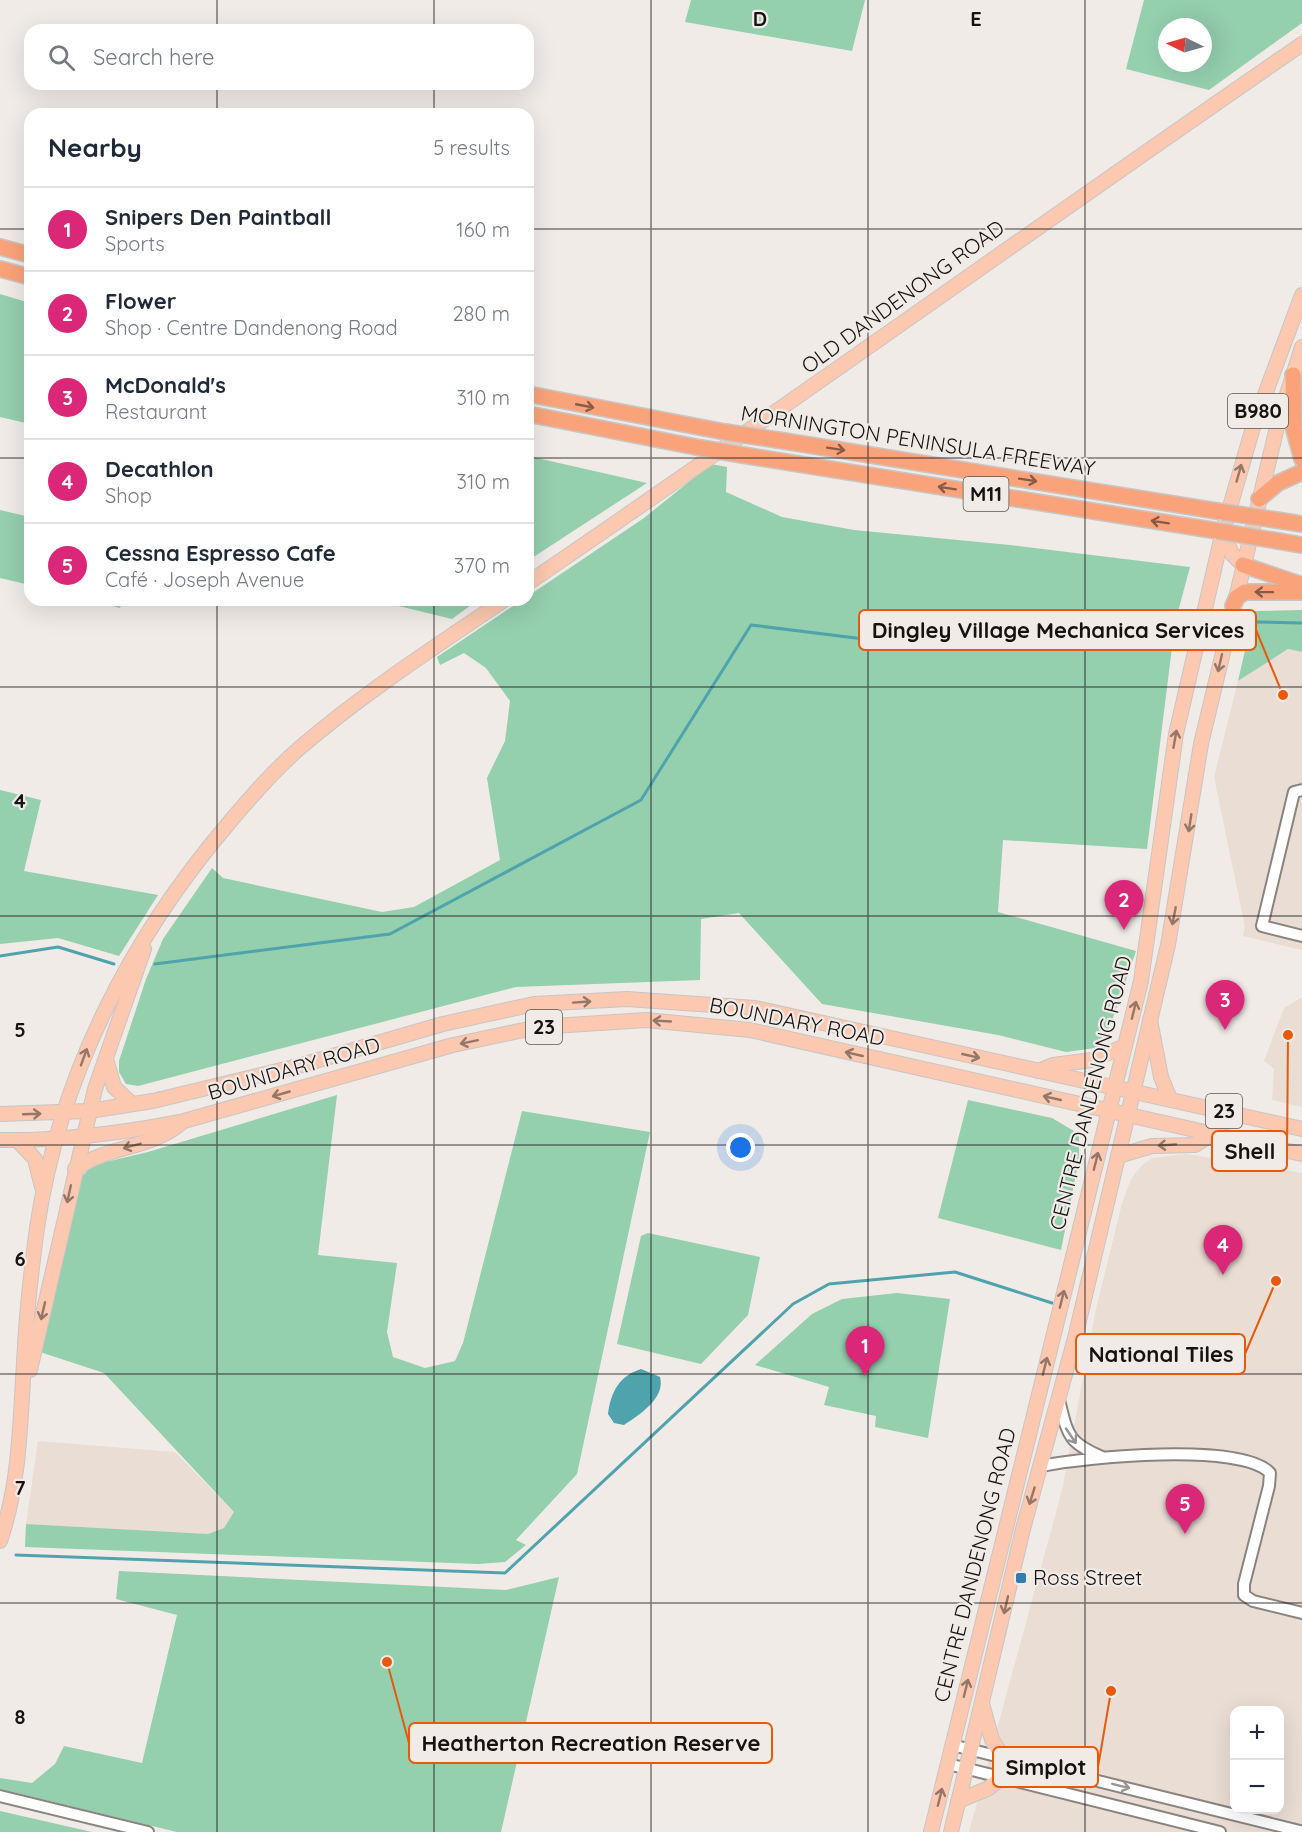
<!DOCTYPE html>
<html lang="en">
<head>
<meta charset="utf-8">
<style>
	:root { --surface:#fff; --page:#f2f2f3; --text:#1f2937; --muted:#747a83; --line:#e0e1e3; --accent:#db2777 }
	body { margin:0; font-family:Quicksand,sans-serif; background:var(--page); color:var(--text) }
	.controls { position:absolute; right:18px; bottom:18px; display:grid; overflow:hidden; border-radius:12px; box-shadow:0 6px 24px #0002 }
	.controls button { width:54px; height:54px; display:grid; place-items:center; padding:0; border:0; border-bottom:2px solid var(--line); background:var(--surface); color:var(--text); font:30px sans-serif }
	.compass { position:absolute; left:1158px; top:18px; width:54px; height:54px; border-radius:50%; background:var(--surface); box-shadow:0 6px 24px #0002; rotate:275deg }
	.you { position:absolute; left:741px; top:1148px; width:21px; height:21px; margin:-15px; border:4px solid #fff; border-radius:50%; background:#1a73e8; box-shadow:0 0 0 9px #1a73e833 }
	.badge { display:grid; place-items:center; width:39px; height:39px; border-radius:50%; background:var(--accent); color:#fff; font-size:20px; font-weight:700 }
	.pin { position:absolute; translate:-50% -50px; filter:drop-shadow(0 2px 3px #0008) }
	.pin::after { content:''; position:absolute; top:32px; width:21px; height:18px; background:inherit; clip-path:polygon(0 0,100% 0,50% 100%) }
	.list { margin:0; padding:0; list-style:none }
	h2 { display:flex; justify-content:space-between; align-items:center; height:78px; margin:0; padding:0 24px; font-size:26px }
	h2 small { font-size:20px; font-weight:400; color:var(--muted) }
	.list li { display:grid; grid-template-columns:39px 1fr auto; gap:18px; align-items:center; box-sizing:border-box; height:84px; padding:0 24px; border-top:2px solid var(--line) }
	.list b { display:block; font-size:22px; white-space:nowrap }
	.list p { margin:0; font-size:20px; white-space:nowrap; color:var(--muted) }
	.list em { font-size:20px; font-style:normal; color:var(--muted) }
	.icon { flex:none; width:33px; height:33px; fill:none; stroke:currentColor; stroke-width:2; stroke-linecap:round; stroke-linejoin:round }
	.map { position:relative; flex:none; width:1302px; height:1832px; overflow:hidden }
	.search { position:absolute; background:var(--surface); box-shadow:0 6px 24px #0002; left:24px; top:24px; width:510px; height:66px; display:flex; align-items:center; gap:15px; box-sizing:border-box; padding:0 21px; border-radius:18px; color:var(--muted); font-size:22px }
	.panel { position:absolute; background:var(--surface); box-shadow:0 6px 24px #0002; left:24px; top:108px; width:510px; height:498px; border-radius:18px }
	.map>svg:first-child { display:block }
	.built { fill:#eaddd4; fill-rule:evenodd }
	.green { fill:#94cfae; fill-rule:evenodd }
	.water { fill:#4ea3ad }
	.lines { fill:none; stroke-linecap:round; stroke-linejoin:round }
	.stream { stroke:#4ea3ad; stroke-width:3 }
	.minor-casing { stroke:#8a8481; stroke-width:14 }
	.major-casing { stroke:#c7c6c6; stroke-width:16 }
	.highway-casing { stroke:#c7c6c6; stroke-width:18 }
	.minor { stroke:#fff; stroke-width:10 }
	.major { stroke:#fcc8af; stroke-width:14 }
	.highway { stroke:#faa37a; stroke-width:15 }
	.highway-bridge-casing { stroke:#c7c6c6; stroke-width:18; stroke-linecap:butt }
	.highway-bridge { stroke:#faa37a; stroke-width:15 }
	.oneway { stroke:#885b46 }
	.oneway2 { stroke:#947768 }
	.oneway3 { stroke:#969594 }
	.grid { fill:none; stroke:#151312; stroke-width:1.5; stroke-opacity:0.55 }
	.poi-dot { fill:#347baf; stroke:#f1ebe7; stroke-width:2 }
	.labels { text-anchor:middle; stroke-width:4.5; stroke-linejoin:round; paint-order:stroke }
	.shield { fill:#f1ebe7; stroke:#575452; stroke-width:1.5 }
	.shield-label { font-size:20px; font-weight:bold; fill:#151312 }
	.street-label { font-size:21px; fill:#151312; stroke:#f1ebe7 }
	.poi-label { font-size:21px; fill:#151312; stroke:#f1ebe7; text-anchor:start }
	.grid-label { font-size:20px; text-anchor:middle; font-weight:bold; fill:#151312; stroke:#f1ebe7; stroke-width:4.5; stroke-linejoin:round; paint-order:stroke }
	.leader { fill:none; stroke:#e8590c; stroke-width:2 }
	.callout-dot { fill:#e8590c; stroke:#f1ebe7; stroke-width:2 }
	.callout { fill:#f1ebe7; stroke:#e8590c; stroke-width:2 }
	.callout-label { font-size:22px; text-anchor:middle; font-weight:bold; fill:#151312 }
</style>
</head>
<body>
<div class="map">
<svg width="1302" height="1832" viewBox="0 0 1302 1832">
	<rect width="100%" height="100%" fill="#f1ebe7"/>
	<!-- built -->
	<g class="built">
		<path d="M1288,649L1302,652V950L1243,936L1245,927L1214,777L1238,681Z"/>
		<path d="M1302,997V1107L1272,1100L1274,1069L1264,1061L1284,1008Z"/>
		<path d="M1187,1154L1302,1173V1832H969L1062,1490L1096,1309L1122,1203L1131,1179L1142,1165L1152,1158ZM1234,1710H1280V1810H1234Z"/>
		<path d="M38,1441L175,1452L234,1512L224,1528L208,1534L26,1524Z"/>
	</g>
	<!-- green -->
	<g class="green">
		<path d="M691,0H865L852,51L685,22Z"/>
		<path d="M1144,0H1302V23L1209,90L1126,69ZM1167,27H1203V63H1167Z"/>
		<path d="M0,294L30,303V424L0,417Z"/>
		<path d="M528,456L647,483L535,556L528,555Z"/>
		<path d="M711,464L727,467L726,492L782,517L854,530L1010,545L1190,567L1175,623L1147,849L1003,840L998,912L1136,951L1106,1038L1095,1048L1066,1052L998,1035L822,1004L739,913L701,919L700,980L516,987L138,1086L126,1084L119,1072V1061L146,979L163,939L212,868L223,878L382,912L414,907L500,860L487,778L505,741L510,701L486,668L464,653L440,665L437,657L522,600H528V596L644,518Z"/>
		<path d="M0,510L30,517V585L0,578Z"/>
		<path d="M88,600H122L120,608Z"/>
		<path d="M374,600H478L452,619Z"/>
		<path d="M1302,610V652L1288,649L1238,681L1254,611Z"/>
		<path d="M0,790L41,800L24,871L158,895L119,956L58,938L0,944Z"/>
		<path d="M337,1095L318,1255L397,1263L387,1332L393,1357L425,1368L455,1361L463,1343L522,1111L650,1132L577,1474L516,1540L526,1545L505,1562L478,1564L25,1547L26,1524L208,1534L224,1528L234,1512L104,1373L40,1352L80,1178L93,1165L148,1152Z"/>
		<path d="M968,1100L1052,1118L1079,1134V1159L1061,1250L938,1218Z"/>
		<path d="M648,1233L760,1257L748,1315L701,1364L617,1344L641,1236Z"/>
		<path d="M897,1293L950,1299L928,1438L875,1427L876,1416L824,1405L829,1387L755,1365L812,1314L842,1299Z"/>
		<path d="M119,1571L506,1590L559,1577L501,1832H177L0,1789V1778L32,1783L55,1764L64,1746L142,1763L177,1615L116,1599Z"/>
		<path d="M0,1811L92,1832H0Z"/>
	</g>
	<!-- water -->
	<path class="water" d="M641,1369L660,1377C666,1398 639,1415 624,1425L614,1423L608,1414C611,1392 619,1376 641,1369Z"/>
	<g class="lines">
		<!-- stream -->
		<g class="stream">
			<path d="M1256,622L1302,623"/>
			<path d="M0,956L58,947L114,964"/>
			<path d="M155,964L390,934L641,800L751,625L888,642L1154,611L1184,612"/>
			<path d="M16,1555L505,1573L793,1304L829,1284L955,1272L1052,1303"/>
		</g>
		<!-- minor casing -->
		<g class="minor-casing">
			<g id="minor">
				<path d="M1302,790L1294,792L1262,926L1302,936"/>
				<path d="M1059,1400C1068,1435 1067,1442 1102,1457"/>
				<path d="M1041,1466C1084,1457 1242,1442 1270,1473L1269,1486L1244,1584V1595L1253,1601L1302,1613"/>
				<path d="M952,1745L1300,1831"/>
				<path d="M948,1764L1220,1832"/>
				<path d="M0,1796L148,1832"/>
			</g>
		</g>
		<!-- major casing -->
		<g class="major-casing">
			<g id="major">
				<path d="M1223,532L1232,554L1243,565"/>
				<path d="M528,583C788,406 1043,222 1302,44"/>
				<path d="M1150,1020L1161,1077L1170,1099"/>
				<path d="M106,1059L114,1087L132,1104"/>
				<path d="M1038,1071L1053,1065L1092,1060L1125,1046"/>
				<path d="M0,1114L89,1111L153,1101L298,1066L443,1024L534,1004L627,999L755,1008L1302,1129"/>
				<path d="M0,1140C63,1141 123,1133 184,1121L453,1045L538,1027L646,1020L750,1030L1302,1154"/>
				<path d="M18,1141L35,1159L42,1187"/>
				<path d="M1118,1156L1152,1146L1195,1145L1214,1133"/>
				<path d="M75,1169C107,1146 149,1149 180,1124"/>
				<path d="M30,1370L95,1089L144,949"/>
				<path d="M0,1541C20,1483 20,1424 24,1363C26,1318 31,1272 37,1228C59,1077 130,939 228,824C251,797 275,769 302,746C365,692 435,647 504,600"/>
				<path d="M982,1703L992,1740L1003,1757"/>
				<path d="M958,1801L989,1788L1001,1778"/>
				<path d="M931,1832L1141,981L1176,734L1223,531L1254,424L1302,295"/>
				<path d="M951,1832L1023,1529L1075,1338L1168,945L1201,744L1278,423L1302,347"/>
			</g>
		</g>
		<!-- highway casing -->
		<g class="highway-casing">
			<g id="highway">
				<path d="M0,247L30,255"/>
				<path d="M0,269L30,277"/>
				<path d="M1293,375L1294,430L1302,459"/>
				<path d="M528,394L725,432"/>
				<path d="M528,414L701,448"/>
				<path d="M778,440L1223,512"/>
				<path d="M755,457L1218,531"/>
				<path d="M1259,499L1278,483L1302,472"/>
				<path d="M1283,521L1302,524"/>
				<path d="M1278,541L1302,545"/>
				<path d="M1243,565L1302,585"/>
				<path d="M1233,606L1237,597L1245,592H1302"/>
			</g>
		</g>
		<!-- minor -->
		<use href="#minor" class="minor"/>
		<!-- major -->
		<use href="#major" class="major"/>
		<!-- highway -->
		<use href="#highway" class="highway"/>
		<!-- highway-bridge casing -->
		<g class="highway-bridge-casing">
			<g id="highway-bridge">
				<path d="M725,432L778,440"/>
				<path d="M701,448L755,457"/>
				<path d="M1223,512L1283,521"/>
				<path d="M1218,531L1278,541"/>
			</g>
		</g>
		<!-- highway-bridge -->
		<use href="#highway-bridge" class="highway-bridge"/>
	</g>
	<!-- one-way arrows -->
	<defs><path id="oneway-shaft" d="M-6 0H5M1.5-3L5.5 0L1.5 3" fill="none" stroke-width="1.6" stroke-linecap="round" stroke-linejoin="round" transform="scale(1.5)"/></defs>
	<g class="oneway">
		<use href="#oneway-shaft" transform="translate(585 406) rotate(11)"/>
		<use href="#oneway-shaft" transform="translate(836 449) rotate(9)"/>
		<use href="#oneway-shaft" transform="translate(1028 480) rotate(9)"/>
		<use href="#oneway-shaft" transform="translate(947 488) rotate(-171)"/>
		<use href="#oneway-shaft" transform="translate(1160 522) rotate(-171)"/>
		<use href="#oneway-shaft" transform="translate(1264 592) rotate(-179)"/>
	</g>
	<g class="oneway2">
		<use href="#oneway-shaft" transform="translate(1239 473) rotate(-74)"/>
		<use href="#oneway-shaft" transform="translate(1220 663) rotate(103)"/>
		<use href="#oneway-shaft" transform="translate(1175 739) rotate(-80)"/>
		<use href="#oneway-shaft" transform="translate(1190 823) rotate(99)"/>
		<use href="#oneway-shaft" transform="translate(1174 916) rotate(101)"/>
		<use href="#oneway-shaft" transform="translate(582 1002) rotate(-4)"/>
		<use href="#oneway-shaft" transform="translate(1134 1010) rotate(-76)"/>
		<use href="#oneway-shaft" transform="translate(662 1021) rotate(-177)"/>
		<use href="#oneway-shaft" transform="translate(469 1042) rotate(168)"/>
		<use href="#oneway-shaft" transform="translate(854 1054) rotate(-167)"/>
		<use href="#oneway-shaft" transform="translate(971 1056) rotate(13)"/>
		<use href="#oneway-shaft" transform="translate(84 1057) rotate(-70)"/>
		<use href="#oneway-shaft" transform="translate(281 1094) rotate(164)"/>
		<use href="#oneway-shaft" transform="translate(1052 1098) rotate(-167)"/>
		<use href="#oneway-shaft" transform="translate(32 1114) rotate(-2)"/>
		<use href="#oneway-shaft" transform="translate(1167 1145) rotate(176)"/>
		<use href="#oneway-shaft" transform="translate(132 1146) rotate(165)"/>
		<use href="#oneway-shaft" transform="translate(1096 1161) rotate(-76)"/>
		<use href="#oneway-shaft" transform="translate(69 1194) rotate(102)"/>
		<use href="#oneway-shaft" transform="translate(1062 1299) rotate(-76)"/>
		<use href="#oneway-shaft" transform="translate(43 1311) rotate(103)"/>
		<use href="#oneway-shaft" transform="translate(1045 1366) rotate(-76)"/>
		<use href="#oneway-shaft" transform="translate(1032 1496) rotate(107)"/>
		<use href="#oneway-shaft" transform="translate(1006 1605) rotate(103)"/>
		<use href="#oneway-shaft" transform="translate(966 1688) rotate(-76)"/>
		<use href="#oneway-shaft" transform="translate(940 1797) rotate(-76)"/>
	</g>
	<g class="oneway3">
		<use href="#oneway-shaft" transform="translate(1071 1436) rotate(56)"/>
		<use href="#oneway-shaft" transform="translate(1121 1786) rotate(14)"/>
	</g>
	<!-- grid -->
	<path class="grid" d="M217,0V30M434,0V30M651,0V1832M868,0V1832M1085,0V1832M217,84V114M434,84V114M0,229H30M528,229H1302M0,458H30M528,458H1302M217,600V1832M434,600V1832M0,687H1302M0,916H1302M0,1145H1302M0,1374H1302M0,1603H1302"/>
	<!-- markers -->
	<rect class="poi-dot" x="1015" y="1572" width="12" height="12" rx="3"/>
	<g class="labels">
		<!-- shield labels -->
		<g class="shield">
			<rect x="1228" y="394" width="60" height="34" rx="4.5"/>
			<rect x="963.5" y="477" width="45" height="34" rx="4.5"/>
			<rect x="526" y="1010" width="36" height="34" rx="4.5"/>
			<rect x="1206" y="1094" width="36" height="34" rx="4.5"/>
		</g>
		<g class="shield-label">
			<text x="1258" y="418">B980</text>
			<text x="986" y="501">M11</text>
			<text x="544" y="1034">23</text>
			<text x="1224" y="1118">23</text>
		</g>
		<!-- street labels -->
		<g class="street-label">
			<text transform="translate(903 297) rotate(-36)" y="7">OLD DANDENONG ROAD</text>
			<text transform="translate(918 441) rotate(9)" y="7">MORNINGTON PENINSULA FREEWAY</text>
			<text transform="translate(797 1022) rotate(11)" y="7">BOUNDARY ROAD</text>
			<text transform="translate(294 1069) rotate(-16)" y="7">BOUNDARY ROAD</text>
			<text transform="translate(1091 1093) rotate(-76)" y="7">CENTRE DANDENONG ROAD</text>
			<text transform="translate(975 1565) rotate(-76)" y="7">CENTRE DANDENONG ROAD</text>
		</g>
		<!-- poi labels -->
		<g class="poi-label">
			<text x="1033" y="1585">Ross Street</text>
		</g>
	</g>
	<g class="grid-label">
		<text x="760" y="26">D</text>
		<text x="976" y="26">E</text>
		<text x="20" y="808">4</text>
		<text x="20" y="1037">5</text>
		<text x="20" y="1266">6</text>
		<text x="20" y="1495">7</text>
		<text x="20" y="1724">8</text>
	</g>
	<!-- callouts -->
	<path class="leader" d="M1283 695L1256 630M1288 1035L1287 1151M1276 1281L1245 1354M387 1662L409 1743M1111 1691L1098 1767"/>
	<g class="callout-dot">
		<circle cx="1283" cy="695" r="6"/>
		<circle cx="1288" cy="1035" r="6"/>
		<circle cx="1276" cy="1281" r="6"/>
		<circle cx="387" cy="1662" r="6"/>
		<circle cx="1111" cy="1691" r="6"/>
	</g>
	<g class="callout">
		<rect x="859" y="610" width="397" height="40" rx="6"/>
		<rect x="1212" y="1131" width="75" height="40" rx="6"/>
		<rect x="1076" y="1334" width="169" height="40" rx="6"/>
		<rect x="409" y="1723" width="363" height="40" rx="6"/>
		<rect x="993" y="1747" width="105" height="40" rx="6"/>
	</g>
	<g class="callout-label">
		<text x="1058" y="638">Dingley Village Mechanica Services</text>
		<text x="1250" y="1159">Shell</text>
		<text x="1161" y="1362">National Tiles</text>
		<text x="591" y="1751">Heatherton Recreation Reserve</text>
		<text x="1046" y="1775">Simplot</text>
	</g>
</svg>
<div class="controls">
<button>+</button>
<button>−</button>
</div>
<svg class="compass" viewBox="-18 -18 36 36"><path d="M0-13l5 13h-10z" fill="#e53935"/><path d="M0 13l5-13h-10z" fill="#747a83"/></svg>
<div class="you"></div>
<div class="pin badge" style="left:865px;top:1376px">1</div>
<div class="pin badge" style="left:1124px;top:930px">2</div>
<div class="pin badge" style="left:1225px;top:1030px">3</div>
<div class="pin badge" style="left:1223px;top:1275px">4</div>
<div class="pin badge" style="left:1185px;top:1534px">5</div>
<div class="search"><svg class="icon" aria-label="search" viewBox="0 0 24 24"><circle cx="10" cy="10" r="6"/><path d="M15 15l6 6"/></svg>Search here</div>
<section class="panel">
<h2>Nearby<small>5 results</small></h2>
<ul class="list">
<li><span class="badge">1</span><div><b>Snipers Den Paintball</b><p>Sports</p></div><em>160 m</em></li>
<li><span class="badge">2</span><div><b>Flower</b><p>Shop · Centre Dandenong Road</p></div><em>280 m</em></li>
<li><span class="badge">3</span><div><b>McDonald's</b><p>Restaurant</p></div><em>310 m</em></li>
<li><span class="badge">4</span><div><b>Decathlon</b><p>Shop</p></div><em>310 m</em></li>
<li><span class="badge">5</span><div><b>Cessna Espresso Cafe</b><p>Café · Joseph Avenue</p></div><em>370 m</em></li>
</ul>
</section>
</div>
</body>
</html>
